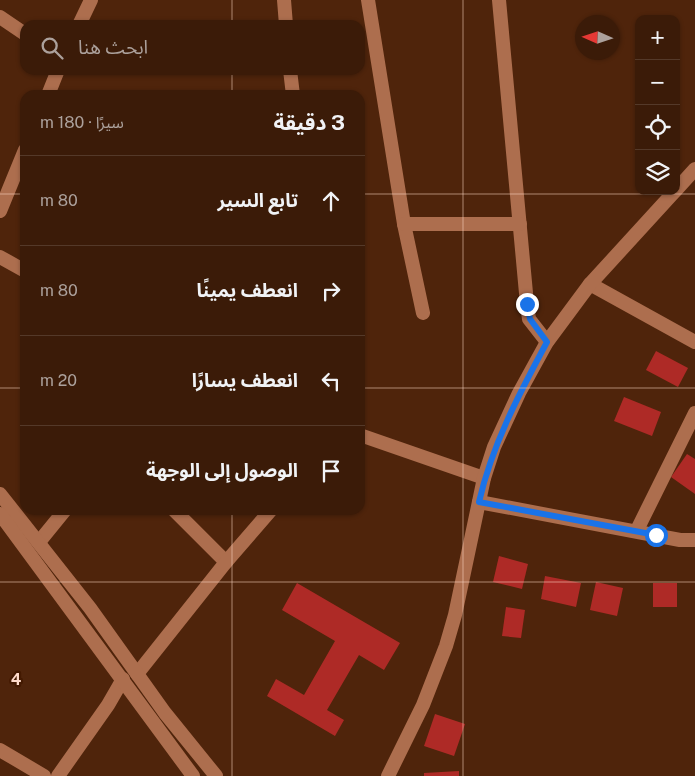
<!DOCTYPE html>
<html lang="ar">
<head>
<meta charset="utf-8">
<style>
	:root { --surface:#3b1b08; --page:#422412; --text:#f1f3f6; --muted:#aca19c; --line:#543929 }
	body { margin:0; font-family:"Public Sans","Noto Sans Arabic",sans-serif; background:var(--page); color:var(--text); direction:rtl }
	.controls { position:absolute; right:15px; top:15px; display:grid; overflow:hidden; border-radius:10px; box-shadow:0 1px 4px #0004 }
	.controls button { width:45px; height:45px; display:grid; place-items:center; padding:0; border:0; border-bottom:1px solid var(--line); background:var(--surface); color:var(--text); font:25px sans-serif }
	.compass { position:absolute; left:575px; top:15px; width:45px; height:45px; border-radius:50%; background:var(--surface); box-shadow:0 1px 4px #0004; rotate:273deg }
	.stop { position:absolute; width:15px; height:15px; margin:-11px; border:4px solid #1a73e8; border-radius:50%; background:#fff }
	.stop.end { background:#1a73e8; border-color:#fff; box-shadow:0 1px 5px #0008 }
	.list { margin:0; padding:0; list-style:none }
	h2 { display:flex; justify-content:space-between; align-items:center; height:65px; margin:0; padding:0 20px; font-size:21px }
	h2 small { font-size:16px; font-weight:400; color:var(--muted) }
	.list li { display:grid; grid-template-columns:32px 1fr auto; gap:15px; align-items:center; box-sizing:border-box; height:90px; padding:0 20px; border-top:1px solid var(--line) }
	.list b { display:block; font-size:19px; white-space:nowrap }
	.list em { font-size:16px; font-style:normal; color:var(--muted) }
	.icon { flex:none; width:28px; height:28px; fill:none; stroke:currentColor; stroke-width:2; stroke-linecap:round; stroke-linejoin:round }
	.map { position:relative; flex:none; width:695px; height:776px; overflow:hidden; direction:ltr }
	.search { position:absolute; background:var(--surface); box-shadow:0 1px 4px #0004; left:20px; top:20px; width:345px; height:55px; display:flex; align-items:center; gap:12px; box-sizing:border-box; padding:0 18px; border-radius:15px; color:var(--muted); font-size:19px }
	.panel { position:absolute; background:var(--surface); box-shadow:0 1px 4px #0004; left:20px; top:90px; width:345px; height:425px; border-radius:15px; direction:rtl }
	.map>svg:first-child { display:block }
	.building { fill:#ae2a26 }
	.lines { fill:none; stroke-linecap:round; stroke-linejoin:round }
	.minor { stroke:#ad6e4e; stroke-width:14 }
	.tertiary { stroke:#ad6e4e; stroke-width:14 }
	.route { stroke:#1a73e8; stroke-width:6 }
	.grid { fill:none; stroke:#ffdbca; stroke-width:1; stroke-opacity:0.55 }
	.grid-label { font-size:16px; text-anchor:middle; font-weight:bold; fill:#ffdbca; stroke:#431901; stroke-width:4.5; stroke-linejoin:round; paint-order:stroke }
</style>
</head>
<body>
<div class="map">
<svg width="695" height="776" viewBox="0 0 695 776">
	<rect width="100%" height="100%" fill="#4f240b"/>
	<!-- building -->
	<g class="building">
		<path d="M656,351L688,368L678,387L646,370Z"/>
		<path d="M624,397L661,412L652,436L614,421Z"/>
		<path d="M687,454L695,459V494L671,477Z"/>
		<path d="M499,556L528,564L522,589L493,582Z"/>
		<path d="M545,576L581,583L576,607L541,599Z"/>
		<path d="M596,582L623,588L617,616L590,610Z"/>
		<path d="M297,583L400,643L384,670L359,655L327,710L344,720L335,736L267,696L276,679L304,695L335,641L282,610Z"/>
		<rect x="653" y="583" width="24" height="24"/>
		<path d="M506,607L525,610L521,638L502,636Z"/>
		<path d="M435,714L465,724L454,756L424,746Z"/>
		<path d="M459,771V776H424V773Z"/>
	</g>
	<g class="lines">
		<!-- minor -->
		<g class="minor">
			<path d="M284,0L286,25"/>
			<path d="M368,0L404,224L423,313"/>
			<path d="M499,0L527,304L529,319L547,342"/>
			<path d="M0,17L25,34"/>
			<path d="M79,25L91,0"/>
			<path d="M290,70L293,95"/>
			<path d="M48,95L58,70"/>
			<path d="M0,211L25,150"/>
			<path d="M404,224H520"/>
			<path d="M0,257L25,271"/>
			<path d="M590,284L695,342"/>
			<path d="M360,435L484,478"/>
			<path d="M479,502L680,540H695"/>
			<path d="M174,510L226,562"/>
			<path d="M637,530L695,413"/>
			<path d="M39,542L65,510"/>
			<path d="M137,674L226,562L271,510"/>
			<path d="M0,750L44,776"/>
			<path d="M58,776L108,705L123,679"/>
		</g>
		<!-- tertiary -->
		<g class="tertiary">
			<path d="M676,190L695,169"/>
			<path d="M0,494L90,608L165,713L216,776"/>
			<path d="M0,514L193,776"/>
			<path d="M388,776L423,705L446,646L455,615L484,478L494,447L519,393L547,342L590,284L675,191"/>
		</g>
	</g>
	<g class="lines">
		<!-- route -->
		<path class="route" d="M527,304L530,319L547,342C519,394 492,445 479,502L656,535"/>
	</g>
	<!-- grid -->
	<path class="grid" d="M232,0V25M463,0V776M232,70V95M0,194H25M360,194H695M0,388H25M360,388H695M232,510V776M0,582H695"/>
	<g class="grid-label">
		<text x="16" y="685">4</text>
	</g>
</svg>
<div class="controls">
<button>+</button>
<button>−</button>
<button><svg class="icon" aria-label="locate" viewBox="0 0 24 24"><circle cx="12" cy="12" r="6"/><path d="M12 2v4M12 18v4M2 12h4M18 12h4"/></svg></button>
<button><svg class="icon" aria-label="layers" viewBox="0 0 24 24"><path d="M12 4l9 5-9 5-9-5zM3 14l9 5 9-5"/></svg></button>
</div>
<svg class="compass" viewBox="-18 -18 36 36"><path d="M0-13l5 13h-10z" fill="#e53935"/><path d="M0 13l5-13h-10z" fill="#aca19c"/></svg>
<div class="stop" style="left:656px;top:535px"></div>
<div class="stop end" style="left:527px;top:304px"></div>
<div class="search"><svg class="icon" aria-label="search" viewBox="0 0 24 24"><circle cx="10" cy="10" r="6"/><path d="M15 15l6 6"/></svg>ابحث هنا</div>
<section class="panel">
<h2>3 دقيقة<small>سيرًا · 180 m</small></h2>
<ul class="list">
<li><svg class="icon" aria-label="ahead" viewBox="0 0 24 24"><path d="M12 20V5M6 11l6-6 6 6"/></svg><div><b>تابع السير</b></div><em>80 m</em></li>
<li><svg class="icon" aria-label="right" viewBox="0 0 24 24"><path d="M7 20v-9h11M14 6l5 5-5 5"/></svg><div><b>انعطف يمينًا</b></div><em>80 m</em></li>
<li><svg class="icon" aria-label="left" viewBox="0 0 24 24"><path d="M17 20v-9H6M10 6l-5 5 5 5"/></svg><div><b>انعطف يسارًا</b></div><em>20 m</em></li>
<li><svg class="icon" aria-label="arrive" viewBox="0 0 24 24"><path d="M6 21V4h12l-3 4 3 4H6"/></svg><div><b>الوصول إلى الوجهة</b></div></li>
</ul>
</section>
</div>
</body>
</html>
